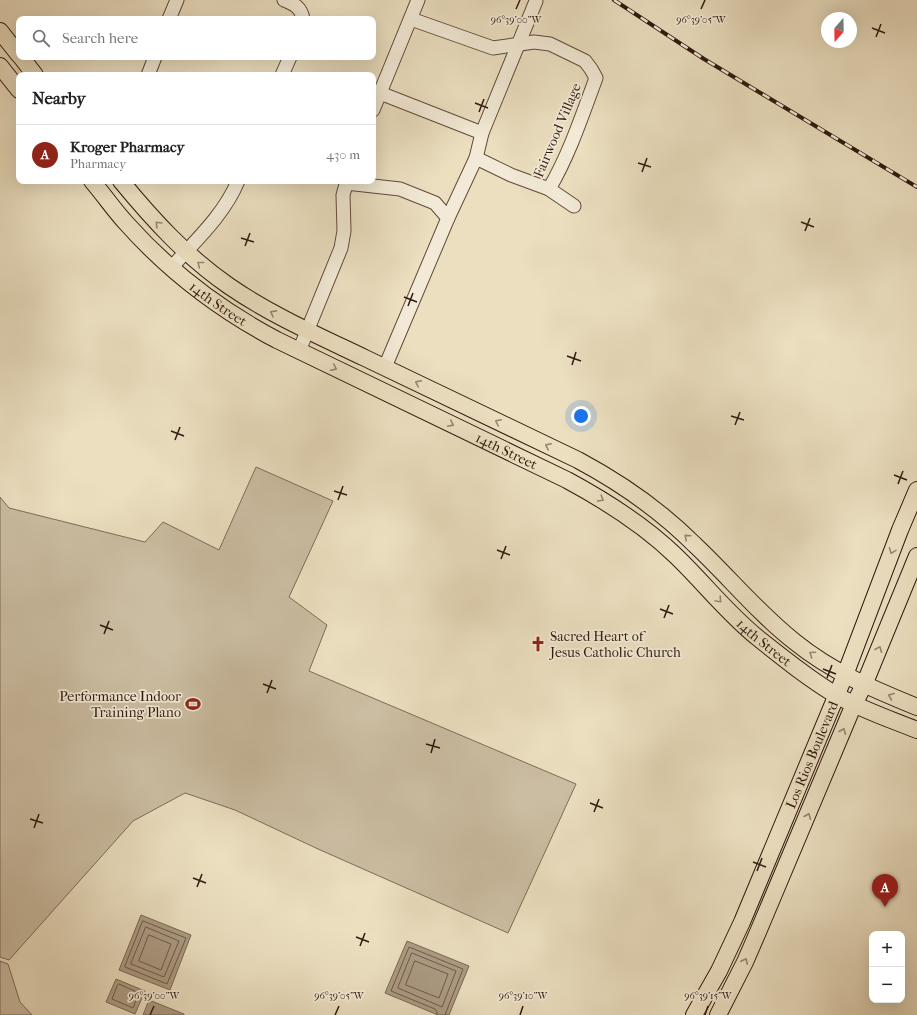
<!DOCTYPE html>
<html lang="en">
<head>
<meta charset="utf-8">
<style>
	:root { --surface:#fff; --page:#f2f2f2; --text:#222; --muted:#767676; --line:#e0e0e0; --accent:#8f2418 }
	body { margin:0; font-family:"IM FELL French Canon",serif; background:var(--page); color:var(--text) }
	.controls { position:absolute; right:12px; bottom:12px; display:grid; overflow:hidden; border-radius:8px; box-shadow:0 4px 16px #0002 }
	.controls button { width:36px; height:36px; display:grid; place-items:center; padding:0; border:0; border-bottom:1px solid var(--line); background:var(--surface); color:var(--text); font:20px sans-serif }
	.compass { position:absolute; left:821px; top:12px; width:36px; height:36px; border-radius:50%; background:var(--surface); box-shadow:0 4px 16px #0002; rotate:200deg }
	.you { position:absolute; left:581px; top:416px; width:14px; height:14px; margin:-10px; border:3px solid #fff; border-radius:50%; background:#1a73e8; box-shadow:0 0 0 6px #1a73e833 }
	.badge { display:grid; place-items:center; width:26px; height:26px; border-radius:50%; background:var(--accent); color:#fff; font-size:13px; font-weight:700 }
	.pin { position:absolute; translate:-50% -33px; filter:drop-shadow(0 1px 2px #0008) }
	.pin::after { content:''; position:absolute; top:21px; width:14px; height:12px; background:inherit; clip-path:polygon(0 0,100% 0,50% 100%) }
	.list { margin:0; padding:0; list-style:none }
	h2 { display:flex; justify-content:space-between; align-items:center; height:52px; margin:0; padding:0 16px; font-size:17px }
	h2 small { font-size:13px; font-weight:400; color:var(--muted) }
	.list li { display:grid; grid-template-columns:26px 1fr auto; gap:12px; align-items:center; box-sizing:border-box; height:60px; padding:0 16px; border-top:1px solid var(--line) }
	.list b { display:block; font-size:15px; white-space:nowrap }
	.list p { margin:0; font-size:13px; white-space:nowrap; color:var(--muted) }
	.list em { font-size:13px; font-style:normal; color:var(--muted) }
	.icon { flex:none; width:22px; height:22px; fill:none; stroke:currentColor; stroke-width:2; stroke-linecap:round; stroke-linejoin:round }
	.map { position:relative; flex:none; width:917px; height:1015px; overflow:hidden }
	.search { position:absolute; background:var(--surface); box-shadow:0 4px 16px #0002; left:16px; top:16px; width:360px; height:44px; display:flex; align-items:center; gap:10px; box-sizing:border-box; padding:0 14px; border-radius:8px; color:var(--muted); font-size:15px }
	.panel { position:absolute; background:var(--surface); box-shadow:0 4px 16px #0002; left:16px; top:72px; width:360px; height:112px; border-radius:8px }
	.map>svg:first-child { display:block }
	.green { fill:#cbbda2; stroke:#7e6b58 }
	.water { fill:#ac9c84; stroke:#7b6855 }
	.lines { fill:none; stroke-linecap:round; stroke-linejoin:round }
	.shore { stroke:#6e5a4a; stroke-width:1 }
	.minor-casing { stroke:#604a3b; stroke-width:15 }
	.major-casing { stroke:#31190f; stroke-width:18 }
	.minor { stroke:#f2ead6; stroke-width:13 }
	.major { stroke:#ebdfc0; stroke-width:16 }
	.rail-casing { stroke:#31190f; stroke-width:4 }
	.rail { stroke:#f2ead6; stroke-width:2.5; stroke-dasharray:8; stroke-linecap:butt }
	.oneway { stroke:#978670 }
	.ticks { fill:none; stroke:#31190f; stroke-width:1.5 }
	.labels { text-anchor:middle; stroke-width:3.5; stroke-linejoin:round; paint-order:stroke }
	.street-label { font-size:14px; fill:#31190f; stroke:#f2ead6 }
	.poi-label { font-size:14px; fill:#31190f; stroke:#f2ead6; text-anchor:start }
	.ticks-label { font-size:10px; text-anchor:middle; fill:#31190f; stroke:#f2ead6; stroke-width:3.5; stroke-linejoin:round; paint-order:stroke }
</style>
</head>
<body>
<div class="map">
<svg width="917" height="1015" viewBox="0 0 917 1015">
	<rect width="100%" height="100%" fill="#ebdfc0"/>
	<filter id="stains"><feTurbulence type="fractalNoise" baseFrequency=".005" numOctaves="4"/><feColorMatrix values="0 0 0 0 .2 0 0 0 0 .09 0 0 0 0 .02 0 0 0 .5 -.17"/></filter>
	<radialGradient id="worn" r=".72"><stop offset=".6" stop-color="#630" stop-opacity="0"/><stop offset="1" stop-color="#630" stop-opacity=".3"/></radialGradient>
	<!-- green -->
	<g class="green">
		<path d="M256,467L333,501L289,597L327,625L309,671L576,784L508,933L318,849L235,810L185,793L133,821L9,960L0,957V497L9,508L145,542L163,522L219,550Z"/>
		<path d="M0,961L8,964L20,1002L32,1015H0Z"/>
	</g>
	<!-- water -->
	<g class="water">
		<path d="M141,915L191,935L170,990L119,970Z"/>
		<path d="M407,941L469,966L449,1015H438L385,993Z"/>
		<path d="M116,979L145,991L135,1014L106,1002Z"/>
		<path d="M149,1000L184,1014V1015H143Z"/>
	</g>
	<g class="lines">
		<!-- shore -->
		<g class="shore">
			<path d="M143,921L186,938L167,984L125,967Z"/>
			<path d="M146,927L179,941L164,977L131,964Z"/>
			<path d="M149,935L171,944L161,970L139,961Z"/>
			<path d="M412,953L456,971L442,1007L398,988Z"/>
			<path d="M415,961L448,974L439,998L406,985Z"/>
			<path d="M119,984L139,993L133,1008L112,999L117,986Z"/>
			<path d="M437,1015V1012L435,1009L391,991L409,947L463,969L445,1015"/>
		</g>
		<!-- minor casing -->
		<g class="minor-casing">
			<g id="minor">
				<path d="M284,0C294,4 301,7 303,19"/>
				<path d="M169,19L177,0"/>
				<path d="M411,19L493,48L534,42L550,44L585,61L591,69L596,78C582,116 569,155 549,189"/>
				<path d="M148,75L155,57"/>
				<path d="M282,75L290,57"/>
				<path d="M380,93L482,133"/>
				<path d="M373,110L418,0"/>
				<path d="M476,158L511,175L549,189L574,206"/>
				<path d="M346,183L400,189L435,203L448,218"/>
				<path d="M171,268C195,241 224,215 238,181"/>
				<path d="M299,351L341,248L344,231L343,195L347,181"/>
				<path d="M385,367L448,218L476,158L482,133L536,1"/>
			</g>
		</g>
		<!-- major casing -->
		<g class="major-casing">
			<g id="major">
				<path d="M0,31L19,55"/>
				<path d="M21,57L35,75"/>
				<path d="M0,66L19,90"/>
				<path id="s1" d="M92,181C104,195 114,210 127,224C170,272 220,310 277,340L567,480C606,501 644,525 676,556C704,583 728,614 758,638C783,658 809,679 836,695C862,710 890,719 917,730"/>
				<path d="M121,181C153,220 187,257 229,286C271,315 319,336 365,358C436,392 507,426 578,460C621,483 661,511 695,545C729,577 758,613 795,642C832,672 873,689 917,707"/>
				<path id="s2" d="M694,1015L719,971L742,922L845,675L900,530L917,490"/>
				<path d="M718,1015L745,962L758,932L854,704L864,685L917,556"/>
			</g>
		</g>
		<!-- minor -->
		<use href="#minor" class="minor"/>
		<!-- major -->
		<use href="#major" class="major"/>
		<!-- rail casing -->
		<g class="rail-casing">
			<path id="rail" d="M614,0L704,59L917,187"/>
		</g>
		<!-- rail -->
		<use href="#rail" class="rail"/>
	</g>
	<!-- one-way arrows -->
	<defs><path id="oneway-chevron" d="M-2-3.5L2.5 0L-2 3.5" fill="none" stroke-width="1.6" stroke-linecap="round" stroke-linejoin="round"/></defs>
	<g class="oneway">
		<use href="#oneway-chevron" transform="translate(158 224) rotate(-134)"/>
		<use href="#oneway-chevron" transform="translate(200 264) rotate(-141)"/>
		<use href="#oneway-chevron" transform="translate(273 313) rotate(-152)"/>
		<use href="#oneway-chevron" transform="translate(334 368) rotate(26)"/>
		<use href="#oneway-chevron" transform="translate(418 383) rotate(-154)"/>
		<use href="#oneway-chevron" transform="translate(498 422) rotate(-154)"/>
		<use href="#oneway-chevron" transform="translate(451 424) rotate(26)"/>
		<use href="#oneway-chevron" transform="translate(548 446) rotate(-154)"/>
		<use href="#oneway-chevron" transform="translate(601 499) rotate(31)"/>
		<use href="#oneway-chevron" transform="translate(687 537) rotate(-138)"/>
		<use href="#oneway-chevron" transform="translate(892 551) rotate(111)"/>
		<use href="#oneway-chevron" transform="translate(719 600) rotate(47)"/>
		<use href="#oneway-chevron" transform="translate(879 649) rotate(-68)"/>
		<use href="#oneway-chevron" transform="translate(812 654) rotate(-145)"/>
		<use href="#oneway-chevron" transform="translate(891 696) rotate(-158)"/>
		<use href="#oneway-chevron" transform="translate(843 731) rotate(-67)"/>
		<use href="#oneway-chevron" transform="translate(808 816) rotate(-67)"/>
		<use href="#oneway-chevron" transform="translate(745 961) rotate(-65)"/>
	</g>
	<!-- ticks -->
	<path class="ticks" d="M516,9L520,0M701,9L705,0M872,28L885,33M876,37L881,24M475,103L488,108M479,112L484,99M638,163L651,167M642,172L647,158M801,222L814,227M805,231L810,218M241,238L254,242M245,246L250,233M404,297L417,302M408,306L413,293M567,356L581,361M572,365L576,352M731,416L744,420M735,425L740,412M171,431L184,436M175,440L180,427M894,475L907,480M898,484L903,471M334,491L347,495M338,500L343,486M497,550L510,555M501,559L506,546M660,609L673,614M664,618L669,605M100,625L113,630M104,634L109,621M823,669L836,674M827,678L832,665M263,684L276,689M267,693L272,680M426,744L440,748M431,753L435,739M590,803L603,808M594,812L599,799M30,819L43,823M34,828L39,814M753,862L766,867M757,871L762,858M193,878L206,883M197,887L202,874M356,937L369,942M360,946L365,933M150,1015L154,1006M335,1015L339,1006M520,1015L523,1006M705,1015L708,1006"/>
	<!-- icons -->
	<defs>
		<g id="church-bare" transform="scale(1.2)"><path d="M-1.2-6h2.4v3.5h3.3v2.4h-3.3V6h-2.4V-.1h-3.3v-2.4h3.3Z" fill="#8f2418" stroke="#f2ead6" stroke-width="2.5" paint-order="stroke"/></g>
		<g id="stadium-bare" transform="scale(1.2)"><path d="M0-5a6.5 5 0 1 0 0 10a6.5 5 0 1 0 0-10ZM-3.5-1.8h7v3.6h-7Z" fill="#8f2418" stroke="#f2ead6" stroke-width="2.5" paint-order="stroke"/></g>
	</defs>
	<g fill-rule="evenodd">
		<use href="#church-bare" x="538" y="644"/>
		<use href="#stadium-bare" x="193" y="704"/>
	</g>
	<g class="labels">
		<!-- street labels -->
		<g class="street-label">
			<text transform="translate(557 130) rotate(-67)" y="5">Fairwood Village</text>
			<text dy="5" stroke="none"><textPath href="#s1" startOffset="177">14th Street</textPath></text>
			<text dy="5" stroke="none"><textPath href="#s1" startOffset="501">14th Street</textPath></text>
			<text dy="5" stroke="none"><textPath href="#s1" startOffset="825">14th Street</textPath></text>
			<text dy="5" stroke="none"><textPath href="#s2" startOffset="286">Los Rios Boulevard</textPath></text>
		</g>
		<!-- poi labels -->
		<g class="poi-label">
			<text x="550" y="641">Sacred Heart of<tspan x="550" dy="16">Jesus Catholic Church</tspan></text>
			<text x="181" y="701" text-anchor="end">Performance Indoor<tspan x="181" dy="16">Training Plano</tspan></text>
		</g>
	</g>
	<g class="ticks-label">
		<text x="516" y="23">96°39'00"W</text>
		<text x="701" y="23">96°39'05"W</text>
		<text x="154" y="999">96°39'00"W</text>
		<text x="339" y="999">96°39'05"W</text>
		<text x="523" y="999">96°39'10"W</text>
		<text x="708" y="999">96°39'15"W</text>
	</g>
	<rect width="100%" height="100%" filter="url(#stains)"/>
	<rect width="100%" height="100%" fill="url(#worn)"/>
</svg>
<div class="controls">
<button>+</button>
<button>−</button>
</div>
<svg class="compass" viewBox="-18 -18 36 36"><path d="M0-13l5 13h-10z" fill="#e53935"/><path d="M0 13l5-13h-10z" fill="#767676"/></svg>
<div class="you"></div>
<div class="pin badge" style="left:885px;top:907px">A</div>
<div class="search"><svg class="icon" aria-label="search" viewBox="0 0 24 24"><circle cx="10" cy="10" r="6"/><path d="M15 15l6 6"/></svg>Search here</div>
<section class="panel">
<h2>Nearby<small></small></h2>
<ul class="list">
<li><span class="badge">A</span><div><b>Kroger Pharmacy</b><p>Pharmacy</p></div><em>430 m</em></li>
</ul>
</section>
</div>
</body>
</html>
